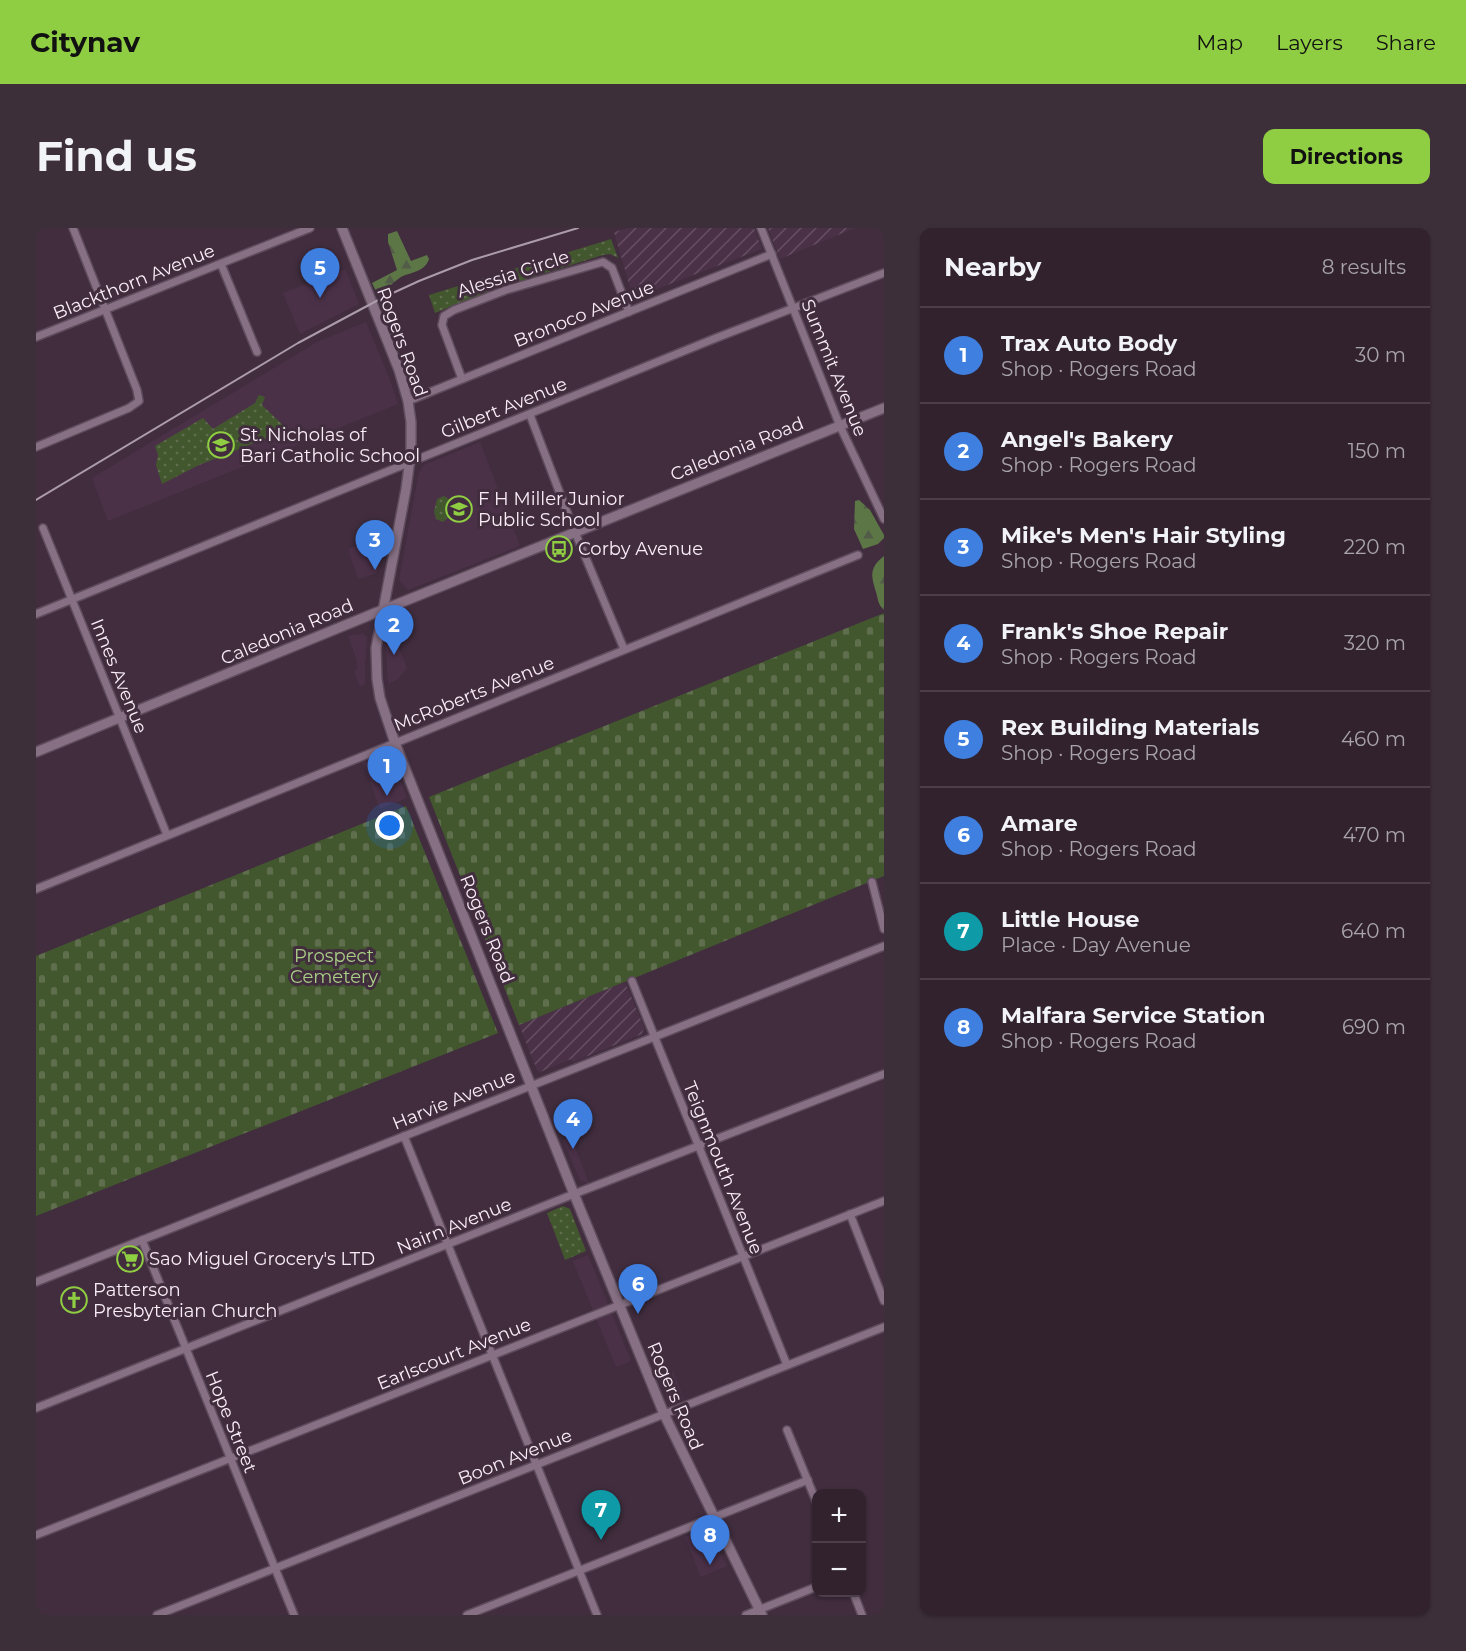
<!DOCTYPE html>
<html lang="en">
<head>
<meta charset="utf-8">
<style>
	:root { --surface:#31222e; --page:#3d2f3a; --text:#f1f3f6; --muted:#a8a4aa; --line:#4c3f4a; --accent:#8fcd42 }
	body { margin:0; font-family:Montserrat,sans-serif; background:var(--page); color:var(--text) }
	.controls { position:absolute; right:18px; bottom:18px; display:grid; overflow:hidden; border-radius:12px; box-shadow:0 2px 4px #0004 }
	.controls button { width:54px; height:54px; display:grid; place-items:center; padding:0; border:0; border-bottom:2px solid var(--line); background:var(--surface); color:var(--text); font:30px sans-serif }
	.you { position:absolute; left:354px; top:598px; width:21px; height:21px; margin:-15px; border:4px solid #fff; border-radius:50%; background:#1a73e8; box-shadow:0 0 0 9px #1a73e833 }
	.badge { display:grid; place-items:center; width:39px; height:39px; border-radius:50%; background:var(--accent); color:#fff; font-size:20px; font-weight:700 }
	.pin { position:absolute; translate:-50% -50px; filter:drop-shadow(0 2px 3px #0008) }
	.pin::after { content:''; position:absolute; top:32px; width:21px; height:18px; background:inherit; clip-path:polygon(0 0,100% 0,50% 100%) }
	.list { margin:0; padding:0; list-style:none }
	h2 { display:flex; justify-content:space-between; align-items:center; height:78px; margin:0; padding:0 24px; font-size:26px }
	h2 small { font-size:20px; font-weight:400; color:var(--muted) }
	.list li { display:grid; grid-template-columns:39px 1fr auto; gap:18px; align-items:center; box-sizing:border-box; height:96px; padding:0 24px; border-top:2px solid var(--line) }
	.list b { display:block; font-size:22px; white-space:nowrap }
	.list p { margin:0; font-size:20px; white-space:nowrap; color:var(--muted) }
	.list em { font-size:20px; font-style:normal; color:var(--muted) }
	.map { position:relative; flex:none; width:848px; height:1387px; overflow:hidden; border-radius:12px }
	header { display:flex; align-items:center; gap:36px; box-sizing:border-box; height:84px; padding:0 30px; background:var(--accent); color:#111 }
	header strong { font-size:28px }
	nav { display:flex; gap:33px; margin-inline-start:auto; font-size:21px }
	.intro { display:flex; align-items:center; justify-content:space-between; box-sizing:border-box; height:144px; padding:0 36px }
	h1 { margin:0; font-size:42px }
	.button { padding:15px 27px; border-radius:12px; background:var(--accent); color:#111; font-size:21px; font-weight:700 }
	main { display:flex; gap:36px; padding:0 36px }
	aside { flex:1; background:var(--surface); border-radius:12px; box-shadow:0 2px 4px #0004 }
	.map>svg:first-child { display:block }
	.built { fill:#4b3148 }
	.industrial { fill:url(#industrial-furrows) }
	.forest { fill:url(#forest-firs) }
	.cemetery { fill:url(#cemetery-stones) }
	.park { fill:url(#park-dots) }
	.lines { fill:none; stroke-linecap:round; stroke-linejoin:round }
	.street-casing { stroke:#5e4c5c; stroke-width:10 }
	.secondary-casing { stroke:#5e4c5c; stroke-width:12 }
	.street { stroke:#877084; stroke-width:7 }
	.secondary { stroke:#877084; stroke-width:9 }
	.rail { stroke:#ac9caa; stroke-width:2 }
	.labels { text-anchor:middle; stroke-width:6; stroke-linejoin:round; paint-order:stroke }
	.street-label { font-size:18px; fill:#faedf8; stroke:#412d3e }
	.poi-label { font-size:18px; fill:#faedf8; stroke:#412d3e; text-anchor:start }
	.park-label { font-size:18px; fill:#a9cf85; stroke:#412d3e }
</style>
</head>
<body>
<header>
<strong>Citynav</strong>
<nav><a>Map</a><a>Layers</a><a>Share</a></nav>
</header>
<div class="intro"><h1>Find us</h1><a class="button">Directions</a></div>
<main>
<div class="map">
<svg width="848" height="1387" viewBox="0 0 848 1387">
	<defs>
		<pattern id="industrial-furrows" width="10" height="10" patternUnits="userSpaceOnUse" patternTransform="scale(1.5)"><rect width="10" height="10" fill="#4b3148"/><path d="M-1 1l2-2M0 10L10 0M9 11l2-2" fill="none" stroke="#664f63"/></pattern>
		<pattern id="forest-firs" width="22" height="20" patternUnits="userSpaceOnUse" patternTransform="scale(1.5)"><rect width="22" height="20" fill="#5d7646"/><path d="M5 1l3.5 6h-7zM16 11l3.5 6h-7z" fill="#535c48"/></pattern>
		<pattern id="cemetery-stones" width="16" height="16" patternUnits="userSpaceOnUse" patternTransform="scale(1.5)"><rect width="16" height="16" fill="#43572f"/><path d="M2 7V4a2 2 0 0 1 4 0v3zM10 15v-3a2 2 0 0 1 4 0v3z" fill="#5f6f4e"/></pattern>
		<pattern id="park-dots" width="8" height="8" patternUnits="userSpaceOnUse" patternTransform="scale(1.5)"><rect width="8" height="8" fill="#43572f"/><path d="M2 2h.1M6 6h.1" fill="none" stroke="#5f6f4e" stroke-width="1.8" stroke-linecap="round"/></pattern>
	</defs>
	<rect width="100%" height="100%" fill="#412d3e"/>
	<!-- built -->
	<g class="built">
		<path d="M309,41L323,76L264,106L247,65Z"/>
		<path d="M330,94L354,152L362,176L72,293L56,250L281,114Z"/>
		<path d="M444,214L484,318L372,362L363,352L383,244L388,237Z"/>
		<path d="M349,307L341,345L322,351L312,321Z"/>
		<path d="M325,404L331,409L330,431L329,432V456L324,459L319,446L318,443L321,441V433L312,408L320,406L321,407L326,406Z"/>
		<path d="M360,413L371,440L362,451L352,456L350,419L352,414Z"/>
		<path d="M347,526L355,529L371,570L344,581L327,535Z"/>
		<path d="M535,909L553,955H552L544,952L527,912Z"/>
		<path d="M552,1027L595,1133L580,1139L537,1033Z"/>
		<path d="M637,1143L648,1171L638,1175L632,1172L622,1149Z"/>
		<path d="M665,1302H670L674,1306L691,1338L665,1349L649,1309Z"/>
	</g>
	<!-- industrial -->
	<g class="industrial">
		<path d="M593,0H718L726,21L597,70L578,4Z"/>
		<path d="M732,0H819L744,31Z"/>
		<path d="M589,754L608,799L606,806L537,834L535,831L504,844L501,842L483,797Z"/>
	</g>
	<!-- forest -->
	<g class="forest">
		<path d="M361,3L375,33L391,27L393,31C389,44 375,44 365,49C357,54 351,62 342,67L336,55L361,42L352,14V6Z"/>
		<path d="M823,272L834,282L848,307V310L842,316L827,321L818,301L819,273Z"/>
		<path d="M848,328V382C842,377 842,371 840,364C835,347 833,340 848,328Z"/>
	</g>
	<!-- cemetery -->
	<g class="cemetery">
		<path d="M848,385V648L483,797L393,569Z"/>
		<path d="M370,578L462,805L0,988V728Z"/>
	</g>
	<!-- park -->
	<g class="park">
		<path d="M575,11L582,30L574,26L567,27L458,61L399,85L393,67Z"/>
		<path d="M223,167L229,169L226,177L255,205L238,207L161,238L126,256L120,237L122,227L119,218L167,190L177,201L219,175Z"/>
		<path d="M408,268L414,272C417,282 414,288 407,294L400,291L398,284L401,271Z"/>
		<path d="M527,978L534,981L550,1023L529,1032L511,985Z"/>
	</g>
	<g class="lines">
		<!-- street casing -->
		<g class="street-casing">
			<g id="street">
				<path d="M725,0L804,198L848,291"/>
				<path d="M185,36L221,124"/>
				<path d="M0,109L274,0"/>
				<path d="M426,151L406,97L408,88L418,82L470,62L567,34L576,40L593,84"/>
				<path d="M372,173L736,26"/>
				<path d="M494,187L536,297L588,421"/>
				<path d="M0,219L93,180L103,173L101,162L37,0"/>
				<path d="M7,300L131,607"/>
				<path d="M0,386L680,110L848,45"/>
				<path d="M836,654L848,701"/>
				<path d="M0,661L822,327"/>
				<path d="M596,753L751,1137"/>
				<path d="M368,908L561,1387"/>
				<path d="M814,986L848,1073"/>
				<path d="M106,1012L258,1387"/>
				<path d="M0,1054L848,718"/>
				<path d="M0,1180L538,966L848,846"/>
				<path d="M751,1202L780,1273"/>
				<path d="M0,1307L848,973"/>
				<path d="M817,1364L826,1387"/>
				<path d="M121,1387L848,1099"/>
				<path d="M431,1387L772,1252"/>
				<path d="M710,1387L780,1359"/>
			</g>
		</g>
		<!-- secondary casing -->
		<g class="secondary-casing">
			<g id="secondary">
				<path d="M306,0L363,142L372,173L375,194V223L370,261L340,420L341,451L344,470L359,515L536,961L628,1186L726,1387"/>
				<path d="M0,524L334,387L848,180"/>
			</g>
		</g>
		<!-- street -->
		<use href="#street" class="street"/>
		<!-- secondary -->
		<use href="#secondary" class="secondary"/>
		<!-- rail -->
		<path class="rail" d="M0,272L262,115L346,70L383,53L436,32L542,0"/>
	</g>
	<!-- icons -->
	<defs>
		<g id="school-ring" transform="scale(1.35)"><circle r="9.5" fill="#412d3e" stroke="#8fcd42" stroke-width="1.5"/><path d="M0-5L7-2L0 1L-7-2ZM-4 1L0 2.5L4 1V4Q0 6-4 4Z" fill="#8fcd42"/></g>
		<g id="bus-ring" transform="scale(1.35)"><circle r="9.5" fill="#412d3e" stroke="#8fcd42" stroke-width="1.5"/><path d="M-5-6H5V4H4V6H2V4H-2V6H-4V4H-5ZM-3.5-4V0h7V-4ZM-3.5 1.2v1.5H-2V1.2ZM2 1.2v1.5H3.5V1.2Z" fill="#8fcd42"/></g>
		<g id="supermarket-ring" transform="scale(1.35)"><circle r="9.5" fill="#412d3e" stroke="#8fcd42" stroke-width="1.5"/><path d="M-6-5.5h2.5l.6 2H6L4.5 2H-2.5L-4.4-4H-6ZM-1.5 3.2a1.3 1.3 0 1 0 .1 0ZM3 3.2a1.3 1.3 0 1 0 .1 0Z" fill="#8fcd42"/></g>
		<g id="church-ring" transform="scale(1.35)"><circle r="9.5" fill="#412d3e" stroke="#8fcd42" stroke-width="1.5"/><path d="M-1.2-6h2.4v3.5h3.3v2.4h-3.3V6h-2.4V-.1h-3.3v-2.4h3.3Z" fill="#8fcd42"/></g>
	</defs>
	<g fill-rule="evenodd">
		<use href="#school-ring" x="185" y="217"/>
		<use href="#school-ring" x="423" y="281"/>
		<use href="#bus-ring" x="523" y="321"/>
		<use href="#supermarket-ring" x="94" y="1031"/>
		<use href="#church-ring" x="38" y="1072"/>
	</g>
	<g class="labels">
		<!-- street labels -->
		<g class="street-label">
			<text transform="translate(477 46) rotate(-18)" y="6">Alessia Circle</text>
			<text transform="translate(98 54) rotate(-22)" y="6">Blackthorn Avenue</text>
			<text transform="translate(548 86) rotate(-22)" y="6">Bronoco Avenue</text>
			<text transform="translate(366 114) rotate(70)" y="6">Rogers Road</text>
			<text transform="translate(798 140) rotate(68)" y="6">Summit Avenue</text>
			<text transform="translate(468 180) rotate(-22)" y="6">Gilbert Avenue</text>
			<text transform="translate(701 221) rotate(-22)" y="6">Caledonia Road</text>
			<text transform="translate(251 404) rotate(-23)" y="6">Caledonia Road</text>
			<text transform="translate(83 448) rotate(68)" y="6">Innes Avenue</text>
			<text transform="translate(438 466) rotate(-22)" y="6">McRoberts Avenue</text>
			<text transform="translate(451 701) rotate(68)" y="6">Rogers Road</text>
			<text transform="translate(418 872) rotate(-22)" y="6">Harvie Avenue</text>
			<text transform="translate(687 940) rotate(68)" y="6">Teignmouth Avenue</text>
			<text transform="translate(418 998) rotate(-22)" y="6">Nairn Avenue</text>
			<text transform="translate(418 1126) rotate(-22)" y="6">Earlscourt Avenue</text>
			<text transform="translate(639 1168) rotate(67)" y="6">Rogers Road</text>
			<text transform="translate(195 1194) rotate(68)" y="6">Hope Street</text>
			<text transform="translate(479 1229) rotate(-22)" y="6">Boon Avenue</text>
		</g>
		<!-- poi labels -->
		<g class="poi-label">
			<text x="204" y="213">St. Nicholas of<tspan x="204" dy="21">Bari Catholic School</tspan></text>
			<text x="442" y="277">F H Miller Junior<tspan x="442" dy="21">Public School</tspan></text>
			<text x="542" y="327">Corby Avenue</text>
			<text x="113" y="1037">Sao Miguel Grocery's LTD</text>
			<text x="57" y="1068">Patterson<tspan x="57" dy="21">Presbyterian Church</tspan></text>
		</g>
		<!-- park labels -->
		<g class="park-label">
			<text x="298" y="734">Prospect<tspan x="298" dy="21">Cemetery</tspan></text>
		</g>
	</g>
</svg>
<div class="controls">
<button>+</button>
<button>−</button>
</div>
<div class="you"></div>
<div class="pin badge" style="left:351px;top:568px;background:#3f7fe0">1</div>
<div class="pin badge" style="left:358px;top:427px;background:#3f7fe0">2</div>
<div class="pin badge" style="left:339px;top:342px;background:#3f7fe0">3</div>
<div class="pin badge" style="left:537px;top:921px;background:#3f7fe0">4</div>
<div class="pin badge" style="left:284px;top:70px;background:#3f7fe0">5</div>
<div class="pin badge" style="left:602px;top:1086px;background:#3f7fe0">6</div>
<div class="pin badge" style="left:565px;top:1312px;background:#0f9aa8">7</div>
<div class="pin badge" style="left:674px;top:1337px;background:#3f7fe0">8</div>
</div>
<aside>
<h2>Nearby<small>8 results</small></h2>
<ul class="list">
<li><span class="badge" style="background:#3f7fe0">1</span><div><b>Trax Auto Body</b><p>Shop · Rogers Road</p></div><em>30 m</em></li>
<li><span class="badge" style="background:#3f7fe0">2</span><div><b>Angel's Bakery</b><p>Shop · Rogers Road</p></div><em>150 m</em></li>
<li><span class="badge" style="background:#3f7fe0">3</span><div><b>Mike's Men's Hair Styling</b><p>Shop · Rogers Road</p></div><em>220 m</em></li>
<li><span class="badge" style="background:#3f7fe0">4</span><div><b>Frank's Shoe Repair</b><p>Shop · Rogers Road</p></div><em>320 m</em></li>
<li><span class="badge" style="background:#3f7fe0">5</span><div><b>Rex Building Materials</b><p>Shop · Rogers Road</p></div><em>460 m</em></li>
<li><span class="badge" style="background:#3f7fe0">6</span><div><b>Amare</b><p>Shop · Rogers Road</p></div><em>470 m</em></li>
<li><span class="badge" style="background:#0f9aa8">7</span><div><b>Little House</b><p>Place · Day Avenue</p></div><em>640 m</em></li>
<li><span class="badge" style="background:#3f7fe0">8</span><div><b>Malfara Service Station</b><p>Shop · Rogers Road</p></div><em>690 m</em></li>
</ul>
</aside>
</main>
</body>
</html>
